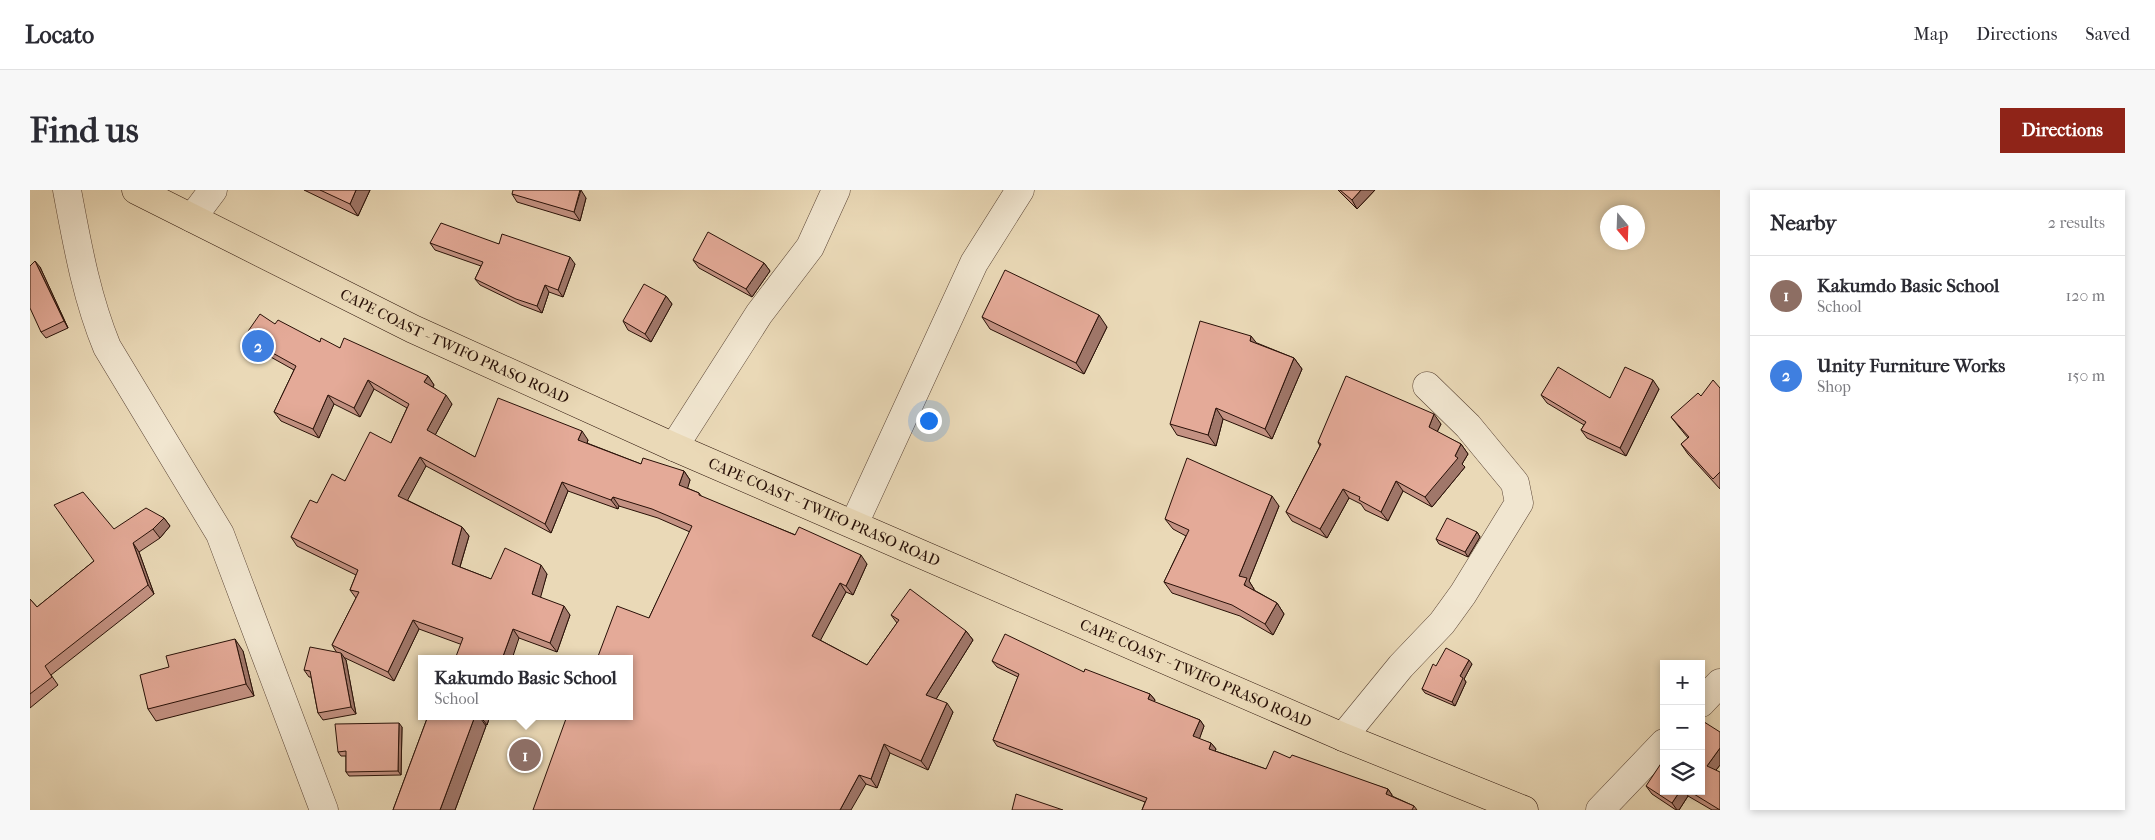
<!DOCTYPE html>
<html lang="en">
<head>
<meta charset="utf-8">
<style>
	:root { --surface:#fff; --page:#f7f7f7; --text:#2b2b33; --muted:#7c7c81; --line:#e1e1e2; --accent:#8f2418 }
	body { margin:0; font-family:"IM FELL French Canon",serif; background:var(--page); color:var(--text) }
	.controls { position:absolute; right:15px; bottom:15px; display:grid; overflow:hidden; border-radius:0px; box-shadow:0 2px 8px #0003 }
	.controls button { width:45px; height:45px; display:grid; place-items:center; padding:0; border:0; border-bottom:1px solid var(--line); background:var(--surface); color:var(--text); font:25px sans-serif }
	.compass { position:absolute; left:1570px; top:15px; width:45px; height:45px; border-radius:50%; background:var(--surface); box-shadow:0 2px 8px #0003; rotate:161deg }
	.you { position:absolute; left:898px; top:230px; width:18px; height:18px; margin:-12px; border:4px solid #fff; border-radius:50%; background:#1a73e8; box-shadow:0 0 0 8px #1a73e833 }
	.badge { display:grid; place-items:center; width:32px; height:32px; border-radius:50%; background:var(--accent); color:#fff; font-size:16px; font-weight:700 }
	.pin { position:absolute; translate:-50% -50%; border:2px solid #fff; box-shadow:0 1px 5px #0006 }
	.popup { position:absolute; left:388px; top:465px; width:215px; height:65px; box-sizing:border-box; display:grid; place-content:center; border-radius:0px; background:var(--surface); filter:drop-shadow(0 1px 4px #0005); font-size:16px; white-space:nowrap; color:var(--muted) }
	.popup b { font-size:19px; color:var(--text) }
	.popup::after { content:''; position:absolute; left:50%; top:100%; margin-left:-10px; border:10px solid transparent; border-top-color:var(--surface) }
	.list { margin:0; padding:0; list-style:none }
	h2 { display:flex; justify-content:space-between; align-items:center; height:65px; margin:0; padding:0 20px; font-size:21px }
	h2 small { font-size:16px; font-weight:400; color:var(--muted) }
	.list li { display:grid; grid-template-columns:32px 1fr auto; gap:15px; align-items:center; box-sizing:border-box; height:80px; padding:0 20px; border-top:1px solid var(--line) }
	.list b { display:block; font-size:19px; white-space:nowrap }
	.list p { margin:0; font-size:16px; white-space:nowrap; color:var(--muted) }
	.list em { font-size:16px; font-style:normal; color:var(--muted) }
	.icon { flex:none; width:28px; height:28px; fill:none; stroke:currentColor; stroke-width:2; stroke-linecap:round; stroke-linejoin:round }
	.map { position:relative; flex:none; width:1690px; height:620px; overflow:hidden; border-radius:0px }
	header { display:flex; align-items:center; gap:30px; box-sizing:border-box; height:70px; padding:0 25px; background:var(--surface); border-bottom:1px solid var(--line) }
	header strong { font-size:24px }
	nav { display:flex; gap:28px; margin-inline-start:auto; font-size:18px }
	.intro { display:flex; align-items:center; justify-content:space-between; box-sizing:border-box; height:120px; padding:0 30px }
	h1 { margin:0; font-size:35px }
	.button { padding:12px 22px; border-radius:0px; background:var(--accent); color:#fff; font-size:18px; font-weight:700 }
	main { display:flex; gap:30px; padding:0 30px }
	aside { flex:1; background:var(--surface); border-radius:0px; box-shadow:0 2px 8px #0003 }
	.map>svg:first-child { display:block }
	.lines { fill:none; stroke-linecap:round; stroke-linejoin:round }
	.minor-casing { stroke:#584233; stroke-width:29 }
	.major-casing { stroke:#281007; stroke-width:29 }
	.minor { stroke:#f1e6d0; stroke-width:28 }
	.major { stroke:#ead9b7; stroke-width:28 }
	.wall { fill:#c49283; stroke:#281007 }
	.shaded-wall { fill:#a0776a; stroke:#281007 }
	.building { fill:#e4aa98; stroke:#281007 }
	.labels { text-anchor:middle; stroke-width:4; stroke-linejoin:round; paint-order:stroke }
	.street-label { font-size:15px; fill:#281007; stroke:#f1e6d0 }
</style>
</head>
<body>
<header>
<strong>Locato</strong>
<nav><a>Map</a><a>Directions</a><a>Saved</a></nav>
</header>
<div class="intro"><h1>Find us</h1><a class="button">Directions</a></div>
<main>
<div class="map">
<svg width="1690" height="620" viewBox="0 0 1690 620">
	<rect width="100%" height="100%" fill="#ead9b7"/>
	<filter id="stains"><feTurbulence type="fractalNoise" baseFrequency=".004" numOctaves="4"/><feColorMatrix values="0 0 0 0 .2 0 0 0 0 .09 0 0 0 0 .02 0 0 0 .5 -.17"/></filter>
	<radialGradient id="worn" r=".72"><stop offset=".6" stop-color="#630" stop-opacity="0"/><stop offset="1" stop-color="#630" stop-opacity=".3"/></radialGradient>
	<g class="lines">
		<!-- minor casing -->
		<g class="minor-casing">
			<g id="minor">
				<path d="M37,0C47,53 56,106 77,157L190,344L294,620"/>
				<path d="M162,28L183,0"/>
				<path d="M644,257L729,124L780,57L806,0"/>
				<path d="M824,334L944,73L990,0"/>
				<path d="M1671,513L1690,493"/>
				<path d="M1313,547L1371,476L1412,433L1433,404L1489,313L1485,293L1438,236L1397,196"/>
				<path d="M1570,620L1634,553"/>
			</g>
		</g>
		<!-- major casing -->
		<g class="major-casing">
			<g id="major">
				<path id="s1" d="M106,0L383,139L644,257L1313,547L1494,620"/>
			</g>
		</g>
		<!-- minor -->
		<use href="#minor" class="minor"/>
		<!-- major -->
		<use href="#major" class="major"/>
	</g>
	<!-- wall -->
	<g class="wall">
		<path d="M274,0H340L328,26Z"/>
		<path d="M1308,0H1345L1327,19Z"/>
		<path d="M482,4L556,8L550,31L487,12Z"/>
		<path d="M400,53L469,54L545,74L533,107L519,102L512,123L491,115L450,95L445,89L451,76L405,60Z"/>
		<path d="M663,70L734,73L740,81L722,107L669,78Z"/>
		<path d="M10,77L38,138L16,148L11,142Z"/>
		<path d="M636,106L642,114L621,152L598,140L593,131Z"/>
		<path d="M952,127L1077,137L1054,184L960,139Z"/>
		<path d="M245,134L290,152L310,158L398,186L404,195L403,197L422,214L405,245L445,267L558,250L557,253L611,274L654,281L660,290L657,298L669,303L672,307L837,374L823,405L816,402L790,450L837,475L867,433L861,425L936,441L943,450L906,509L923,522L898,580L860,563L847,598L836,594L619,428L660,342L628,328L589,316L588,319L538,301L521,343L396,276L377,310L432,337L439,346L430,377L461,389L517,384L510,407L540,425L527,462L489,448L430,454L389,439L364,491L313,467L316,470L326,524L293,530L288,523L281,487H279L274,480L307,463L302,455L326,408L320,400L326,385L267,356L261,347L287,313L361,253L377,218L344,199L330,227L304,214L289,248L251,231L244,222L264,180L221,156L214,147Z"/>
		<path d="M1227,153L1264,168L1272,179L1242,249L1193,229L1186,256L1147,245L1140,234Z"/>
		<path d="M1690,198V299L1658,264L1651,254L1658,248L1649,237L1641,227L1671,206Z"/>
		<path d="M1629,199L1596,266L1557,248L1551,240L1554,235L1517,213L1511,205L1580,208Z"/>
		<path d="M1411,234L1407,242L1431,254L1438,264L1432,274L1435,277L1402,317L1373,301L1358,331L1335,320L1331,314L1319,308L1297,348L1262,331L1256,322L1290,256L1288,252Z"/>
		<path d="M1249,316L1219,391L1224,399V400L1247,413L1254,424L1243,445L1210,426L1142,403L1134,392L1156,346L1143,339L1135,329Z"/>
		<path d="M134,328L140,336L130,348L109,362L124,404L21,485L28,495L0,518V409L7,417L64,371Z"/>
		<path d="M1447,342L1450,347L1438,367L1409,354L1406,349Z"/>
		<path d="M213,461L224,506L126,531L118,519L139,477Z"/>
		<path d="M962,471L1054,482L1120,504L1125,510L1124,512L1170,530L1174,536L1169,549L1181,553L1186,559L1185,561L1236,579L1260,568L1358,599L1362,605V606L1384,616L1387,620H1112L1115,612L967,556L963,550L988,487L967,477Z"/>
		<path d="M1442,474L1434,489L1436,492L1425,516L1395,503L1392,499L1406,476Z"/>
		<path d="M398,526H460L457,535H455L456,536L425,620H363Z"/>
		<path d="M372,537L371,585L319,586L316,582V566H311L308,562Z"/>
		<path d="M1690,542V575L1686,580L1690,620H1682L1658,606L1649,620H1646L1622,604L1616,596L1634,601H1671Z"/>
	</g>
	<!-- shaded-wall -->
	<g class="shaded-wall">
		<path d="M326,0H340L328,26L320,14Z"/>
		<path d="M551,0L556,8L550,31L544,22Z"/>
		<path d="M1331,0H1345L1327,19L1322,10Z"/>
		<path d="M540,67L545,74L533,107L528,100Z"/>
		<path d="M5,71L10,77L38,138L34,131Z"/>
		<path d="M734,73L740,81L722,107L716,99Z"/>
		<path d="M515,95L519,102L512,123L507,116Z"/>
		<path d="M636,106L642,114L621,152L615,144Z"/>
		<path d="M1069,125L1077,137L1054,184L1046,173Z"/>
		<path d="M1221,146L1229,156L1220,151Z"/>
		<path d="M1264,168L1272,179L1242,249L1235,239Z"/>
		<path d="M398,186L404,195L400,201L394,192Z"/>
		<path d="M338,190L344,199L330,227L324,218Z"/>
		<path d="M1623,190L1629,199L1596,266L1590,258Z"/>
		<path d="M298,205L304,214L289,248L283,239Z"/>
		<path d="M416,205L422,214L403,249L397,240Z"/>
		<path d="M1186,218L1193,229L1186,256L1178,245Z"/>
		<path d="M1404,224L1411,234L1405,246L1399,237Z"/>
		<path d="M552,241L558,250L555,259L548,250Z"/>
		<path d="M1431,254L1438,264L1432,274L1435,277L1402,317L1395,307L1425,266Z"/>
		<path d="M390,267L396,276L375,315L368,306Z"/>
		<path d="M654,281L660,290L656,304L649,295Z"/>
		<path d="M1366,291L1373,301L1358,331L1351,322Z"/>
		<path d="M532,292L538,301L521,343L515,334Z"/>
		<path d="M1313,299L1319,308L1297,348L1290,339Z"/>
		<path d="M1242,306L1249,316L1219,391L1224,399L1222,405L1209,386Z"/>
		<path d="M583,307L589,316L588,319L581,310Z"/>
		<path d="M134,328L140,336L130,348L123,339Z"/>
		<path d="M432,337L439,346L428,383L422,374Z"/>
		<path d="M1447,342L1450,347L1438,367L1435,362Z"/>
		<path d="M103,353L109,362L124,404L118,395Z"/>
		<path d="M831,365L837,374L823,405L816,396Z"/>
		<path d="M511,375L517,384L509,413L502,404Z"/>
		<path d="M810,393L816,402L788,455L782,446Z"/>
		<path d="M1247,413L1254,424L1243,445L1235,434Z"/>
		<path d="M534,416L540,425L527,462L520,453Z"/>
		<path d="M383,430L389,439L364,491L358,482Z"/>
		<path d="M483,439L489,448L482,469H472Z"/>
		<path d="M936,441L943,450L903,514L896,505Z"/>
		<path d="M205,449L213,461L224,506L216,494Z"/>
		<path d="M311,463L316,470L326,524L321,517Z"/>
		<path d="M1439,470L1442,474L1434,489L1436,492L1425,516L1422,512L1430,486Z"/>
		<path d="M1120,504L1125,510L1122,516L1118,509Z"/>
		<path d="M917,513L923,522L898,580L891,571Z"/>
		<path d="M445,526H449L456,536L425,620H410Z"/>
		<path d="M450,526H460L457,535Z"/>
		<path d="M1170,530L1174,536L1168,553L1163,546Z"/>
		<path d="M369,533L372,537L371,585L368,581Z"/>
		<path d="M1181,553L1186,559L1183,565L1179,559Z"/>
		<path d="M854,554L860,563L847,598L841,589Z"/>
		<path d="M1690,558V575L1683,584L1677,576Z"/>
		<path d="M829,585L836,594L821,620H810Z"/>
		<path d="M1358,599L1362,605L1360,610L1356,604Z"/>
		<path d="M1650,601H1655L1658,606L1649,620H1647L1642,613Z"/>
	</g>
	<!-- building -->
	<g class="building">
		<path d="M290,0H326L320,14Z"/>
		<path d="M483,0H550L544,22L482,4Z"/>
		<path d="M1310,0H1331L1322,10Z"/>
		<path d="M411,33L469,54L472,44L540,67L528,100L515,95L507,116L486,109L445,89L453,72L400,53Z"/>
		<path d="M678,42L734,73L716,99L663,70Z"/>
		<path d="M5,71L34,131L11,142L0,118V76Z"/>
		<path d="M975,80L1069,125L1046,173L952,127Z"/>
		<path d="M614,94L636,106L615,144L593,131Z"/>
		<path d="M230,124L245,134L248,130L290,152L291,148L310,158L314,148L398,186L394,192L416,205L397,240L445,267L468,208L552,241L548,250L611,274L613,268L654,281L649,295L669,303V305L765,345L769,337L831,365L816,396L810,393L782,446L837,475L869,430L861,425L880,399L936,441L896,505L917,513L891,571L854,554L841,589L829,585L810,620H503L537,526H599V469H567L587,416L619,428L662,336L622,319L583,307L581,310L532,292L515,334L390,267L368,306L432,337L422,374L461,389L475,358L511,375L502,404L534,416L520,453L483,439L472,469H425L433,448L383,430L358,482L302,455L329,402L320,400L328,380L261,347L280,310L287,313L302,284L315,291L340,242L361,253L379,214L338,190L324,218L298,205L283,239L244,222L266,176L214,147Z"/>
		<path d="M1170,131L1221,146L1220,151L1264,168L1235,239L1186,218L1178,245L1140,234Z"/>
		<path d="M1528,177L1580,208L1595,177L1623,190L1590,258L1551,240L1556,232L1511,205Z"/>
		<path d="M1316,186L1404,224L1399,237L1431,254L1425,266L1428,268L1395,307L1366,291L1351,322L1329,310L1330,307L1313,299L1290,339L1256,322L1291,254L1288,252Z"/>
		<path d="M1683,190L1690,198V282L1683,289L1651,254L1659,247L1641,227L1668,203L1671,206Z"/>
		<path d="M1157,268L1242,306L1209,386L1217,388L1214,395L1247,413L1235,434L1202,415L1134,392L1159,340L1135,329Z"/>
		<path d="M53,302L84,339L116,318L134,328L123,339L103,353L118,395L15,476L22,487L0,504V409L7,417L64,371L24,315Z"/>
		<path d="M1417,328L1447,342L1435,362L1406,349Z"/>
		<path d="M975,444L1054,482L1055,479L1120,504L1118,509L1170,530L1163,546L1181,553L1179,559L1236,579L1244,561L1260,568L1262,565L1358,599L1356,604L1384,616L1382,620H1112L1117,608L963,550L989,484L962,471Z"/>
		<path d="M205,449L216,494L118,519L110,485L139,477L136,466Z"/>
		<path d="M280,457L311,463L321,517L288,523L280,481L274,480Z"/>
		<path d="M1416,458L1439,470L1430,486L1433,488L1422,512L1392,499L1403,474L1406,476Z"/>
		<path d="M398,526H445L410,620H363Z"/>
		<path d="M1671,530L1690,542V558L1677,576L1690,582V620L1659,601H1671Z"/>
		<path d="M369,533L368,581L316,582V561L308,562L305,534Z"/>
		<path d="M1634,569V601H1650L1642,613L1616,596Z"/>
		<path d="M986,604L1033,620H982Z"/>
	</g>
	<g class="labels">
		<!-- street labels -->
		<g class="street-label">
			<text dy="5" stroke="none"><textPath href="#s1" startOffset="355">CAPE COAST - TWIFO PRASO ROAD</textPath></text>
			<text dy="5" stroke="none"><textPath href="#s1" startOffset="760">CAPE COAST - TWIFO PRASO ROAD</textPath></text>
			<text dy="5" stroke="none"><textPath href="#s1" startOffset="1165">CAPE COAST - TWIFO PRASO ROAD</textPath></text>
		</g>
	</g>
	<rect width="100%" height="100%" filter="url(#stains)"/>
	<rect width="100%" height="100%" fill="url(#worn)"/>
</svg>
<div class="controls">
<button>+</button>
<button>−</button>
<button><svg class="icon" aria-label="layers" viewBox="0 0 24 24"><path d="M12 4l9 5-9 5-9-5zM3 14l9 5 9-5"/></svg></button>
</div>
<svg class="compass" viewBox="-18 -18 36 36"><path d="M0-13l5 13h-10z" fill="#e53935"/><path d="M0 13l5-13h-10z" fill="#7c7c81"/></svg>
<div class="you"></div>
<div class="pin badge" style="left:495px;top:565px;background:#8d6e63">1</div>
<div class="popup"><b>Kakumdo Basic School</b>School</div>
<div class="pin badge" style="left:228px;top:156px;background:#3f7fe0">2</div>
</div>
<aside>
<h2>Nearby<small>2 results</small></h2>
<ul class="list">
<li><span class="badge" style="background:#8d6e63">1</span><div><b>Kakumdo Basic School</b><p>School</p></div><em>120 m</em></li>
<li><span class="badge" style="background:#3f7fe0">2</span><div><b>Unity Furniture Works</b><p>Shop</p></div><em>150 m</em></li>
</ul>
</aside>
</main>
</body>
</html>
